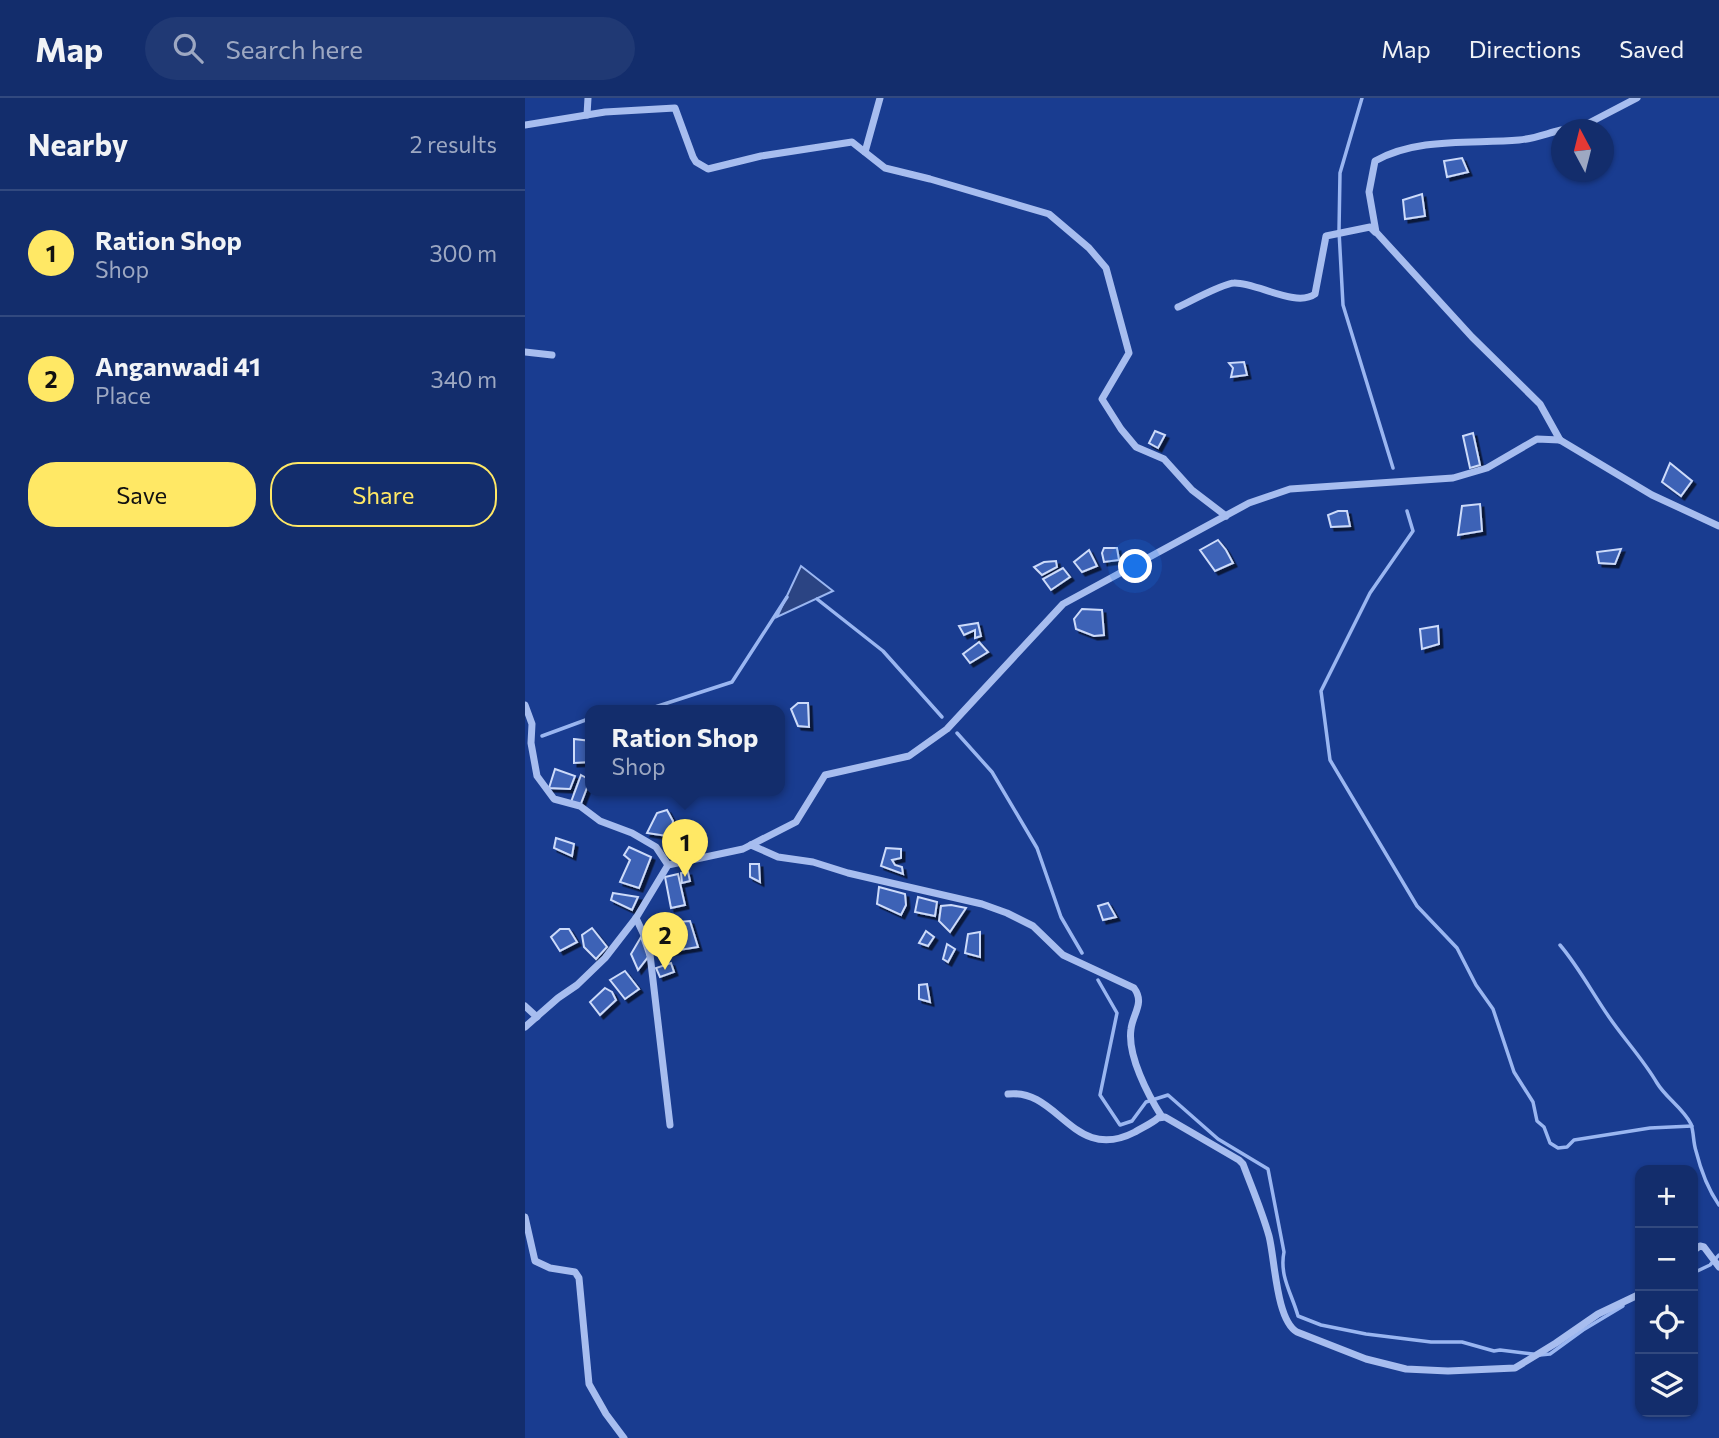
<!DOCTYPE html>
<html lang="en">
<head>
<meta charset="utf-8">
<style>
	:root { --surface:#132d6c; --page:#203974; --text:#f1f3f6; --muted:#9da8c2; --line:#32497f; --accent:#ffe865 }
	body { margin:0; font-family:Commissioner,sans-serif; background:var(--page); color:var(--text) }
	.controls { position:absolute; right:21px; bottom:21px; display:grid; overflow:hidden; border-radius:14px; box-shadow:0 2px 5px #0004 }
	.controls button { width:63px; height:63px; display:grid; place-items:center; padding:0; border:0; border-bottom:2px solid var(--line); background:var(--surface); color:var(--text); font:35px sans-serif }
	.compass { position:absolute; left:1026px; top:21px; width:63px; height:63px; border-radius:50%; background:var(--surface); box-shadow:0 2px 5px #0004; rotate:353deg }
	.you { position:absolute; left:611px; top:469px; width:24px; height:24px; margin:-18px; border:5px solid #fff; border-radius:50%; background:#1a73e8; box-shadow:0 0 0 10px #1a73e833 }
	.badge { display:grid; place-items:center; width:46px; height:46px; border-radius:50%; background:var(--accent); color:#111; font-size:23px; font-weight:700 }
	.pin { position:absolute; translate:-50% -58px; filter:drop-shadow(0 2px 4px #0008) }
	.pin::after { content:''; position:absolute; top:37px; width:24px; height:21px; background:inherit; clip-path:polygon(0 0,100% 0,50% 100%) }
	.popup { position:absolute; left:60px; top:607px; width:200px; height:91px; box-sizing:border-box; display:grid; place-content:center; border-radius:14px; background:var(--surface); filter:drop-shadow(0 2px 5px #0005); font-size:23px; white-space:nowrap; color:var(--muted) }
	.popup b { font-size:26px; color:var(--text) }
	.popup::after { content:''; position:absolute; left:50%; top:100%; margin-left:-14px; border:14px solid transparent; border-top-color:var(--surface) }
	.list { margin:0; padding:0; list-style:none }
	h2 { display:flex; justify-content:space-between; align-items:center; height:91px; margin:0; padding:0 28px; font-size:30px }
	h2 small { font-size:23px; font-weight:400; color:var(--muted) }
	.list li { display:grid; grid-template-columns:46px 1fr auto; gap:21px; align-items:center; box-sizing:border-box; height:126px; padding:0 28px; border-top:2px solid var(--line) }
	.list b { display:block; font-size:26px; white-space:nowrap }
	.list p { margin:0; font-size:23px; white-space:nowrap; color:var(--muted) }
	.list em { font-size:23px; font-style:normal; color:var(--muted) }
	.actions { display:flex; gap:14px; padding:21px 28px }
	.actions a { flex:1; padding:16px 0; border:2px solid var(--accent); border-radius:28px; text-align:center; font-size:24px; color:var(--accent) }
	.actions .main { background:var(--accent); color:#111 }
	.icon { flex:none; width:38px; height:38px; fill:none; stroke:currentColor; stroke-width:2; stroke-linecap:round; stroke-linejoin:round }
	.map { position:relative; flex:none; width:1194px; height:1340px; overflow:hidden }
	header { display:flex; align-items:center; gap:42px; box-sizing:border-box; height:98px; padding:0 35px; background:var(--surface); border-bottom:2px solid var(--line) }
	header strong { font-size:33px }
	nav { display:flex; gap:38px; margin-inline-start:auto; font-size:24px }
	.search { width:490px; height:63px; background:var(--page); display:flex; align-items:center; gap:18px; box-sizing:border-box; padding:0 24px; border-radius:38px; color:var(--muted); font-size:26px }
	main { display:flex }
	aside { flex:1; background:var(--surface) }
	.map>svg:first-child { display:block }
	.water { fill:#2b4483; stroke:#9ab6f1; stroke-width:2 }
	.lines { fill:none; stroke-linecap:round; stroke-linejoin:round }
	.stream { stroke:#9ab6f1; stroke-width:3.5 }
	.building { fill:#3e62b6; stroke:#cddbfa; stroke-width:2; filter:url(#shadow) }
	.minor { stroke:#a7bdef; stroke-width:7 }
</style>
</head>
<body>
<header>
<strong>Map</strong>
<div class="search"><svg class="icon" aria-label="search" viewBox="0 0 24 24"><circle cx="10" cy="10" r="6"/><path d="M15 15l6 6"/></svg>Search here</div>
<nav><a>Map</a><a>Directions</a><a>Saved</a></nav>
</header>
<main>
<aside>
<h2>Nearby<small>2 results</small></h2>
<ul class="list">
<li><span class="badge">1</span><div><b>Ration Shop</b><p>Shop</p></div><em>300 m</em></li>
<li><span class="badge">2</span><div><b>Anganwadi 41</b><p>Place</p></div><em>340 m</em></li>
</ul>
<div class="actions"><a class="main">Save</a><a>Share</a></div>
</aside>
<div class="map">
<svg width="1194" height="1340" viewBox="0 0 1194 1340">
	<defs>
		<filter id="shadow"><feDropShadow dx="3.5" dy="3.5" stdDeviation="0" flood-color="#0009"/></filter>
	</defs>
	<rect width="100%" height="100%" fill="#193c90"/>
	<!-- water -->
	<path class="water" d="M276,468L308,493L252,519Z"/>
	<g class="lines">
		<!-- stream -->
		<g class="stream">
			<path d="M837,0L815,75L814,133L818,207L868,370"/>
			<path d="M882,413L888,433L845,495L796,593L805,662L892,808L932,850L951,887L968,911L989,974L1008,1004L1012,1023L1019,1029L1025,1045L1033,1050L1042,1049L1049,1042L1125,1030L1167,1028"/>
			<path d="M292,501L358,553L417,619"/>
			<path d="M105,613L127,610L207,584L262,499"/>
			<path d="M432,635L467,674L512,750L536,819L557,855"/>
			<path d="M17,638L66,620"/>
			<path d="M1035,847C1053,868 1068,896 1084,919C1099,941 1118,961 1132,985C1141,1000 1158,1010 1166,1026C1169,1035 1168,1044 1171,1053C1176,1073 1182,1090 1194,1107"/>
			<path d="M573,882L592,915L575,997L595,1027L607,1023L621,1004L643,997L693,1041L743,1071L759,1154C754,1178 767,1196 773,1218L796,1227L841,1236L906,1244H937L969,1253L975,1252L1008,1256"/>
			<path d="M1168,1175L1185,1167L1194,1157"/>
			<path d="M1015,1257L1025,1256L1058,1232L1098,1208"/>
		</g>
	</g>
	<!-- building -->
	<g class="building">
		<path d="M937,60L943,74L922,79L919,63Z"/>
		<path d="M897,96L900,118L880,121L878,102Z"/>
		<path d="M719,264L722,277L706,279L708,270L704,265Z"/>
		<path d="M630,333L640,337L633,350L624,345Z"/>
		<path d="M948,335L955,367L945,370L938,338Z"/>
		<path d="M1145,365L1167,383L1156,398L1137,384Z"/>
		<path d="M955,406L957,433L933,437L937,408Z"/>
		<path d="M813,413H822L825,428L806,429L803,417Z"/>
		<path d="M693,442L701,452L708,465L690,473L675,452Z"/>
		<path d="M579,450H592L594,462L579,464L577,455Z"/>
		<path d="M1096,451L1090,466L1074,465L1072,454Z"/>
		<path d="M564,452L572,468L557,474L549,464Z"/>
		<path d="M531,463L532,469L517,477L509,469L519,464Z"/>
		<path d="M538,470L545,479L526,492L518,481Z"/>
		<path d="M557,511L577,512L579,537L569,538L551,531L549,521Z"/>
		<path d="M453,525L456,538L450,540V532L439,537L434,528Z"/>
		<path d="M913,528L914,546L897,551L895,531Z"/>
		<path d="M454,544L463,554L445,565L438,556Z"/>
		<path d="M273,605H283L284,629L273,628L266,611Z"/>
		<path d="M49,641L66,643V664L49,665Z"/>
		<path d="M30,671L50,678L45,691L24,690Z"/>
		<path d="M56,677L65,682L55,708L46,704Z"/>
		<path d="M142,712L148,723L147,730L142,738L122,735L132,715Z"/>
		<path d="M31,740L49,746L47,758L29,750Z"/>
		<path d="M104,749L126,759L114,790L95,784L105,762L99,757Z"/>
		<path d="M361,750L376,751V760L367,762L370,767L377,769L378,776L356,768Z"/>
		<path d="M225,766H234L235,784L225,779Z"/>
		<path d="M163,774L165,783L157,785L156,775Z"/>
		<path d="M153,776L160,807L146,810L140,779Z"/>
		<path d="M354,789L380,796L381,807L376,817L352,806Z"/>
		<path d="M88,795L113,799L107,812L86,802Z"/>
		<path d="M393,799L412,804L410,818L390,814Z"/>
		<path d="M583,805L591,819L578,822L573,808Z"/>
		<path d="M426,807L441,810L425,834L414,823L416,808Z"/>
		<path d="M130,820H136L139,825L146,824L147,820H152L153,824L165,823L173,849L136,855L123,827Z"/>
		<path d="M67,830L82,849L71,861L59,849L57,837Z"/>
		<path d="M35,831H44L52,844L35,853L26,839Z"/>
		<path d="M401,833L409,839L403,848L394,845Z"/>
		<path d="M455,834V859L440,855L443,836Z"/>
		<path d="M116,839L123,859L113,872L106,856Z"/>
		<path d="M422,846L430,851L423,864L418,861Z"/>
		<path d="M146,865L149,874L135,879L131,870Z"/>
		<path d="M100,873L114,891L100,901L85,882Z"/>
		<path d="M402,886L405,904L394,901V887Z"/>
		<path d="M80,890L87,894L91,902L75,917L65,904Z"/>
	</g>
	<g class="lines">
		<!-- minor -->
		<g class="minor">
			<path d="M62,17L63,0"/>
			<path d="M0,27L80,14L150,10L168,59L171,64L183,71L236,58L327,44L360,70L405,81L524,116L564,150L581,170L604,255L577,301L596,331L611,349L639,361L667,392L701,418"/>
			<path d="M1039,32L1062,26L1112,0"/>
			<path d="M340,54L355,0"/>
			<path d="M653,209C664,204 699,185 709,185C731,184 771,210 790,196L801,138L845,129L850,134"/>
			<path d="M0,254L27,257"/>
			<path d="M1035,342L1015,306L947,239L851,134L844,94L850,63C892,39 947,46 994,42C1008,41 1023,35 1036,32"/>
			<path d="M0,607L7,626L6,645L12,678L29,701L55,708L75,723L107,735L131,749L143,767"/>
			<path d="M226,747L253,759L288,764L323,775L457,806L482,815L508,828L538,857L609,890C620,905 608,915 606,931C602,957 623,997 637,1019"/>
			<path d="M111,820L124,848L145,1027"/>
			<path d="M0,908L12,919"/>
			<path d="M0,929L33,900L52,887L80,860L111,820L143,767L218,751L271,724L300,677L384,658L422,631L538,506L724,405L765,391L928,380L962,370L1012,341L1035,342L1127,397L1194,428"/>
			<path d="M483,996C534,990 548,1066 610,1034C618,1029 626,1026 633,1020L640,1019L714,1062L718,1066C727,1090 737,1113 744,1138C750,1161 751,1222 772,1234L841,1261L881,1271L923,1273L990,1270L1031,1245L1073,1216L1115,1196"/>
			<path d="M0,1119L10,1163L25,1170L50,1174L54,1180L64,1286L81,1316L99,1340"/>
			<path d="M1168,1153L1175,1148L1179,1149L1194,1169"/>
		</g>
	</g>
</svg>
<div class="controls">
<button>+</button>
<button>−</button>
<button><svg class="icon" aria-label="locate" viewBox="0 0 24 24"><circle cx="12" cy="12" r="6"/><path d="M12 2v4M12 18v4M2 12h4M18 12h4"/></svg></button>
<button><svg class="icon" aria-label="layers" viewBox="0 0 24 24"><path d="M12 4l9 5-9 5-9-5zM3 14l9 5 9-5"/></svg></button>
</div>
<svg class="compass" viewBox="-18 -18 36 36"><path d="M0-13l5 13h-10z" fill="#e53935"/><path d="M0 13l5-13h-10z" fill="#9da8c2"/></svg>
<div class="you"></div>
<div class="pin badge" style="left:160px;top:779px">1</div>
<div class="popup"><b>Ration Shop</b>Shop</div>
<div class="pin badge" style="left:140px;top:872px">2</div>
</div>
</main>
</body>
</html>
